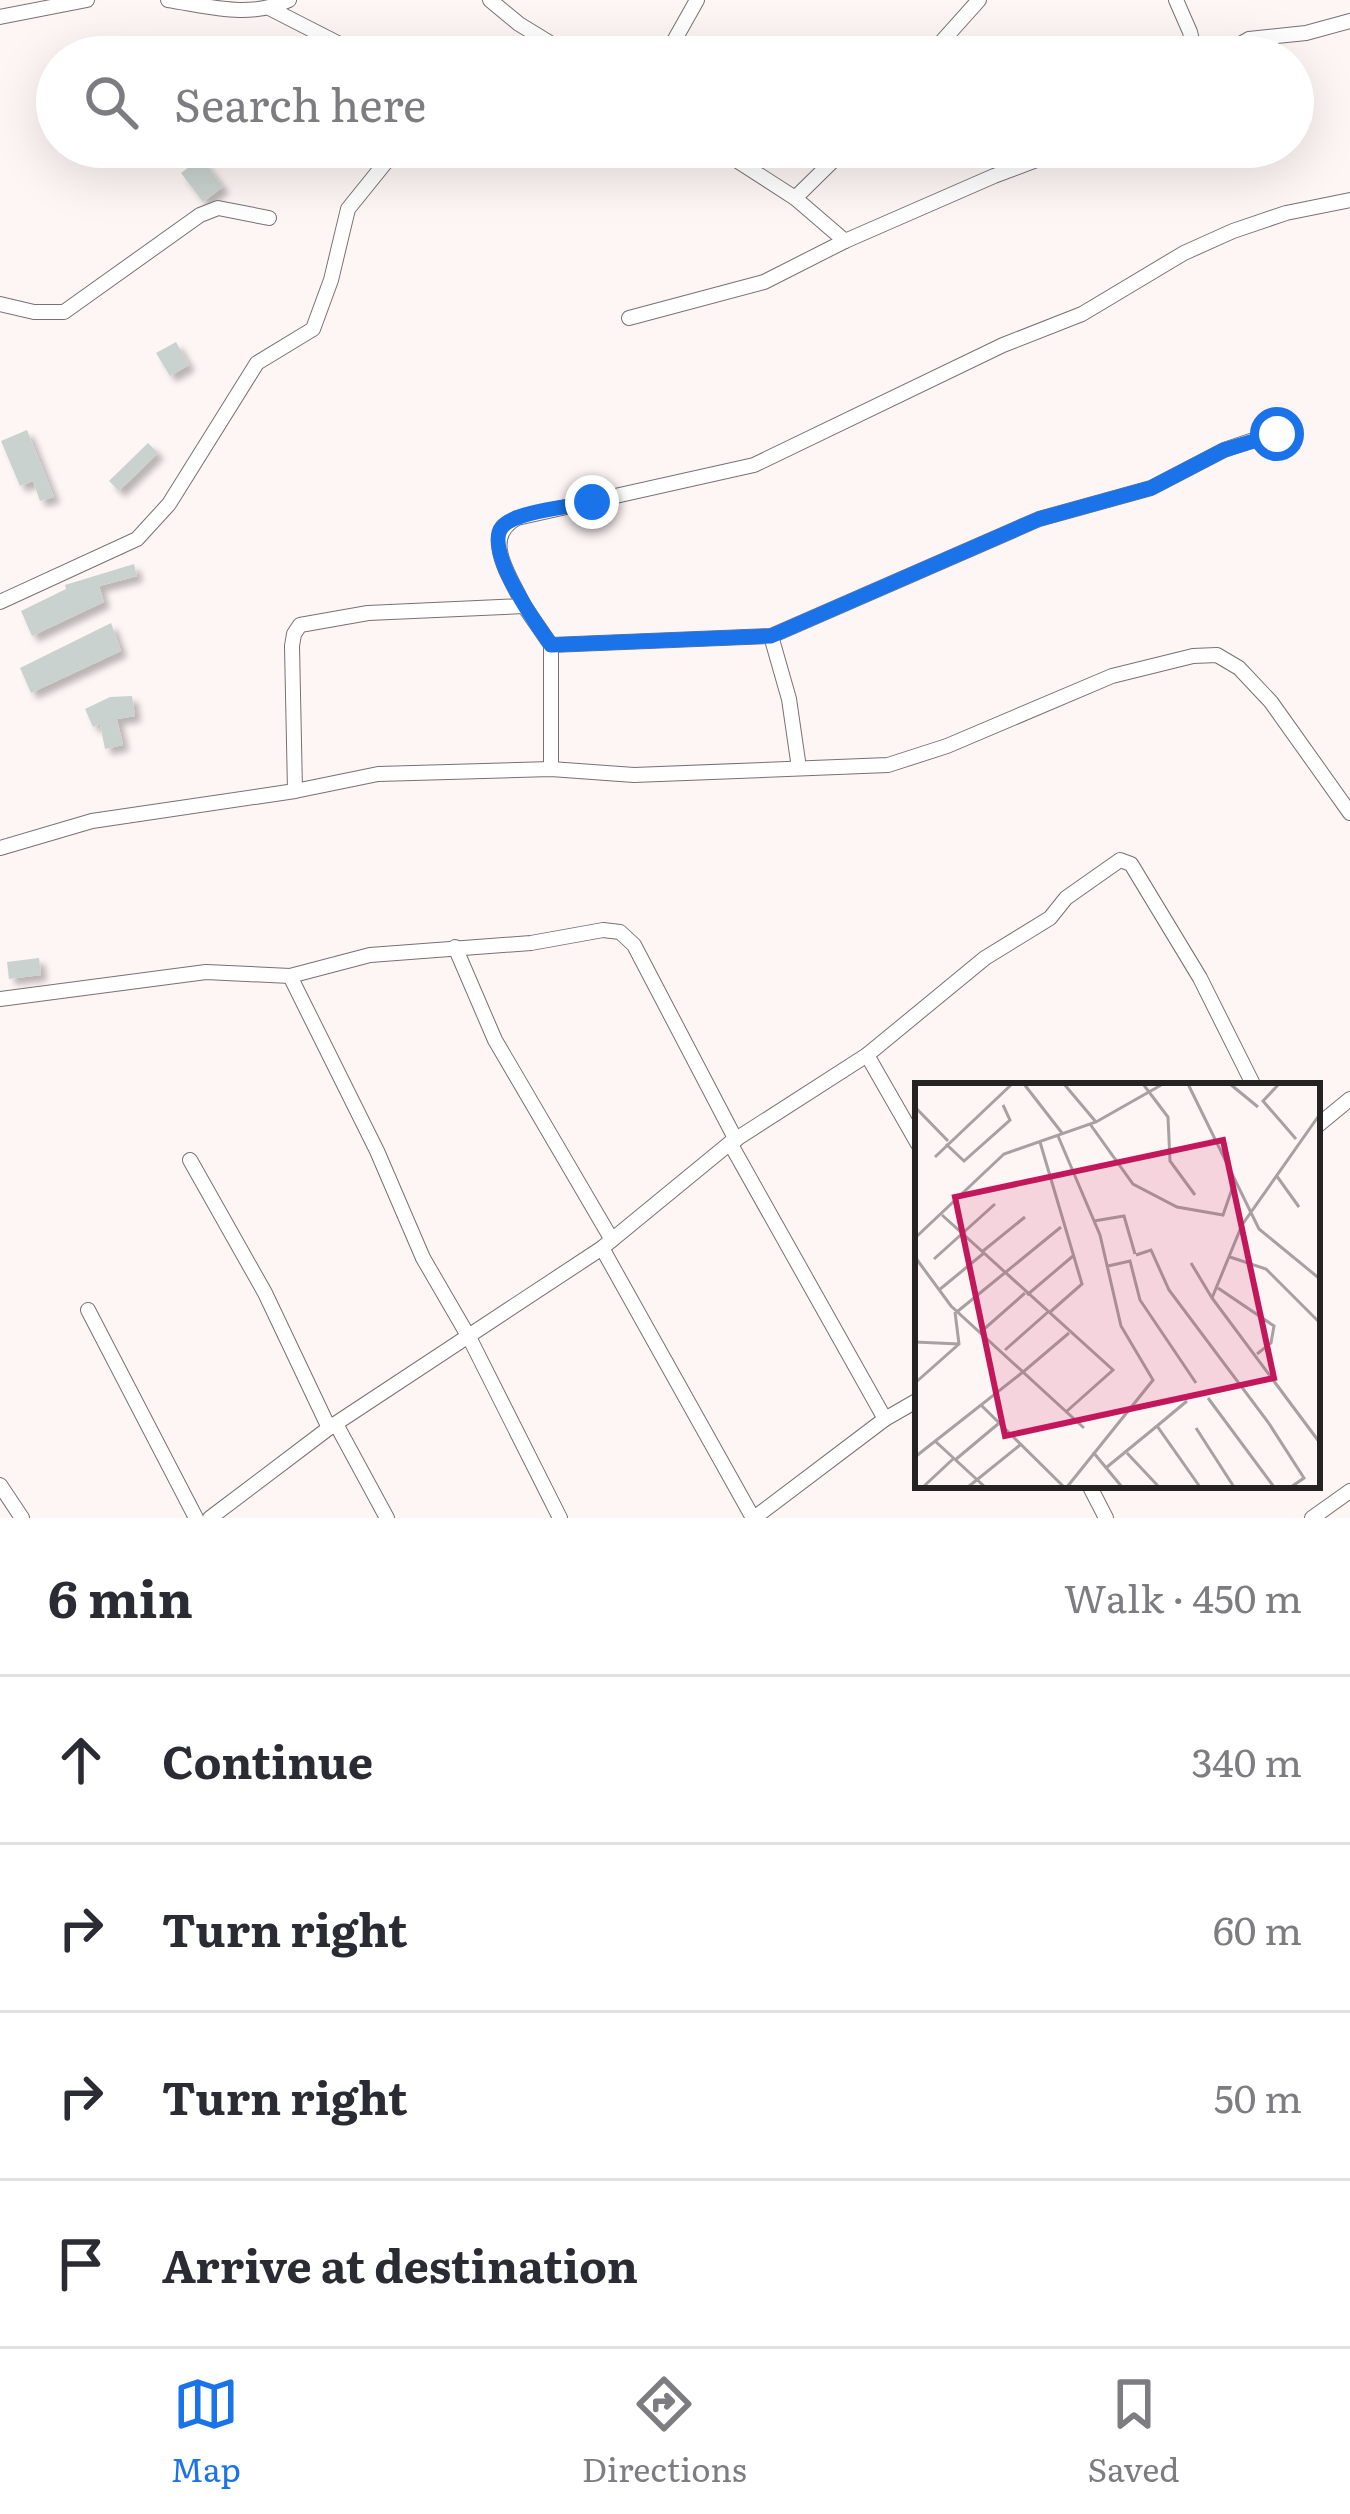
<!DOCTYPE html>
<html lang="en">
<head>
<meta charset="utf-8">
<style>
	:root { --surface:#fff; --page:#f2f2f3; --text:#2b2b33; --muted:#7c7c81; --line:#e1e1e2; --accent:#1a73e8 }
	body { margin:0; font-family:Literata,serif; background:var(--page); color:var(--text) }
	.stop { position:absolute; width:36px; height:36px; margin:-27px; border:9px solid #1a73e8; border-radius:50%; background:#fff }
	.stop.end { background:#1a73e8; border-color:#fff; box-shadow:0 3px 12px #0008 }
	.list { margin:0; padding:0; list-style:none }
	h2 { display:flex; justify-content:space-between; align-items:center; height:156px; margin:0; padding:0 48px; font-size:51px }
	h2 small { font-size:39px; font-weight:400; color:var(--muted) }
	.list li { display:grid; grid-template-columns:78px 1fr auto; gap:36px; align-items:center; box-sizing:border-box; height:168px; padding:0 48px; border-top:3px solid var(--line) }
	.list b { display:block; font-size:45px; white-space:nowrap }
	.list em { font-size:39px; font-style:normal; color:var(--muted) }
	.icon { flex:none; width:66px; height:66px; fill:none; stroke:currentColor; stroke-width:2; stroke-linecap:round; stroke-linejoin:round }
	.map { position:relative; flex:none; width:1350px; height:1518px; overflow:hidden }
	.search { position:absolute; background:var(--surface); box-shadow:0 12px 48px #0002; left:36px; right:36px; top:36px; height:132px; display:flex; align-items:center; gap:30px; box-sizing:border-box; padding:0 42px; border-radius:66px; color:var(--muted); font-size:45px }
	.sheet { height:828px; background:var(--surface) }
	nav { display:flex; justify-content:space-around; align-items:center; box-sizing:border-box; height:168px; border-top:3px solid var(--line); background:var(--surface); font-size:33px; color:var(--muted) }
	nav a { display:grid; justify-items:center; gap:6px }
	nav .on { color:var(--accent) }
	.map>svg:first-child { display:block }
	.building { fill:#c9d2cf; filter:url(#shadow) }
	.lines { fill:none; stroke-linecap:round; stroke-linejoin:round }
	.minor-casing { stroke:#797171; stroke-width:16 }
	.minor { stroke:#fff; stroke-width:14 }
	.route { stroke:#1a73e8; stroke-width:15 }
	.inset-road { fill:none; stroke:#a7a1a1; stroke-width:3 }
	.view { fill:#c2185b; fill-opacity:0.15; stroke:#c2185b; stroke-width:6 }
	.inset-edge { fill:none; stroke:#252222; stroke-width:6 }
</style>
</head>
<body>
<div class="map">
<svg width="1350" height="1518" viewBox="0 0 1350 1518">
	<defs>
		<filter id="shadow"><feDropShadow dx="6" dy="6" stdDeviation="3" flood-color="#0004"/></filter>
	</defs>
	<rect width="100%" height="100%" fill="#fef5f5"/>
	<!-- building -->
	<g class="building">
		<path d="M201,158L223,187L203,202L181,173Z"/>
		<path d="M176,342L189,365L170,376L156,353Z"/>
		<path d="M27,430L54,497L40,501L33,481L20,486L1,441Z"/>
		<path d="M148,443L158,453L119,491L109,481Z"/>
		<path d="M134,564L137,576L99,586L104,602L32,636L21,611L66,589L65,585Z"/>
		<path d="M111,623L121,651L31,693L20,668Z"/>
		<path d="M132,696L135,716L117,719L123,745L105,749L100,724L93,727L85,709L110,697Z"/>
		<path d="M39,958L41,975L9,979L7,962Z"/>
	</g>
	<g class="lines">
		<!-- minor casing -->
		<g class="minor-casing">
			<g id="minor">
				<path d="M168,0C208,6 250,19 289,0"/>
				<path d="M490,0L519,24L573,57"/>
				<path d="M1176,0L1190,32L1196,57"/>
				<path d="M271,9L365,57"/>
				<path d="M0,17L87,0"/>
				<path d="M665,57L697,0"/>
				<path d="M928,57L979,0"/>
				<path d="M1217,57L1249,39L1306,33L1350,21"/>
				<path d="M716,147L795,198L845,241L994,176L1071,147"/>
				<path d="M795,198L847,147"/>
				<path d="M0,304L34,312H64L200,215L218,208L269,218"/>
				<path d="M629,318L764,282L845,241"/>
				<path d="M0,602L137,539L169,504L257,363L313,329L331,280L348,209L398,147"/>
				<path d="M524,606C511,577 480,538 517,518L754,465L1003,345L1082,314L1184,253L1233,231L1286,213L1350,200"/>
				<path d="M771,636L789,699L799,768"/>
				<path d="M551,769V645L771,636L1039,519L1151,488L1224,450L1286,429"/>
				<path d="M295,791L292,646L294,634L300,625L368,613L524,606L551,645"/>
				<path d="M0,848L92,821L295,791L378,774L551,769L634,775L888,765L947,746L1112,676L1193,656L1217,655L1239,668L1271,702L1350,813"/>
				<path d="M455,947L495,1040L612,1240"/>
				<path d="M290,976L377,1151L423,1258L470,1339L560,1518"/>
				<path d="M0,999L206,972L290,976L370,955L531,943L603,930L620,932L634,945L736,1140"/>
				<path d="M867,1055L918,1144"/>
				<path d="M1317,1126L1350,1099"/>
				<path d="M730,1143L885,1419"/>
				<path d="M190,1160L265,1293L329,1428"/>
				<path d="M602,1248L753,1518"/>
				<path d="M88,1310L196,1518"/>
				<path d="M336,1424L387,1518"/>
				<path d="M0,1485L22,1518"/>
				<path d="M1089,1485L1106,1518"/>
				<path d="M210,1518L329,1428L602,1248L730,1143L867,1055L985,958L1050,918L1066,898L1120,860L1131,864L1200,978L1254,1086"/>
				<path d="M754,1518L885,1419L918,1400"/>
				<path d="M1312,1518L1350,1491"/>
			</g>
		</g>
		<!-- minor -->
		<use href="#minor" class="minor"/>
	</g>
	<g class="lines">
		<!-- route -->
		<path class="route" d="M592,502C571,507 515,511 502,527C483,549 537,625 551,645L771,636L1039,519L1151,488L1224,450L1277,434"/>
	</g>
	<!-- overview -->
	<g transform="translate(915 1083)">
		<rect width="405" height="405" fill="#fef5f5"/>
		<path class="inset-road" d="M109,1L147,50M149,1L181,39M228,1L253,34L255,78L280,112M273,1L344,146L405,196M315,1L343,24M364,1L348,18L381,56M0,24L33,58M405,31L327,142L297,215L405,360M175,41L218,101L262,124L308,132L317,106M143,53L185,152L206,243L238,297L152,404M125,59L167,201L134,230M31,61L49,78L95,37L88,22M20,74L97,1M361,92L384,124M27,132L198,287L152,328M179,138L209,133L220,171M0,155L89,71L181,39L248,1M68,168L110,134M221,172L236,167L254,207L353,339L389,395L376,404M0,174L36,223L108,289L0,374M315,174L351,186L405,240M19,176L80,121M276,180L297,215M193,183L215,178L225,217L281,300M303,205L359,243L356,260L342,271M24,207L69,170M112,212L158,173M43,228L146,144M68,247L110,210M154,250L108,289L169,345M0,259L44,261M90,267L133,229M0,300L44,261L40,229M293,315L359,404M66,322L149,404M242,343L272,318M281,345L319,404M20,358L70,404M178,369L207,404M212,370L244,404M40,377L83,341M192,384L242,343L285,404M8,404L38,376M53,404L105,362"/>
		<path class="view" d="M308,57L359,295L90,353L40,114Z"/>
		<rect width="405" height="405" class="inset-edge"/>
	</g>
</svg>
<div class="stop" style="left:1277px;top:434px"></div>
<div class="stop end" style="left:592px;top:502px"></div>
<div class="search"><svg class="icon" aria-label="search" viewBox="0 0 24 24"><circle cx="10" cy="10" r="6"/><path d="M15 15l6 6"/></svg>Search here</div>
</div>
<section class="sheet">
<h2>6 min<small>Walk · 450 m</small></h2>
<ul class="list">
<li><svg class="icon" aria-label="ahead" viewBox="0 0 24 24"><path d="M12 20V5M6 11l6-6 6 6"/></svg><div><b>Continue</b></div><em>340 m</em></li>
<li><svg class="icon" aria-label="right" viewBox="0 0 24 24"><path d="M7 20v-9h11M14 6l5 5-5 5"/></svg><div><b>Turn right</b></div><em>60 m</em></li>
<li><svg class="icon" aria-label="right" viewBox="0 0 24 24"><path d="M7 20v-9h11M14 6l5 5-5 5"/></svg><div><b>Turn right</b></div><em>50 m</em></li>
<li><svg class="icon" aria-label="arrive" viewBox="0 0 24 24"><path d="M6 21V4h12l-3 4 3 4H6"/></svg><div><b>Arrive at destination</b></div></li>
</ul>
</section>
<nav>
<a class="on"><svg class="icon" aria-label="map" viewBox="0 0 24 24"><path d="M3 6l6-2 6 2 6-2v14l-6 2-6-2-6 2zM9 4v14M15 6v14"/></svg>Map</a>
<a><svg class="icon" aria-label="directions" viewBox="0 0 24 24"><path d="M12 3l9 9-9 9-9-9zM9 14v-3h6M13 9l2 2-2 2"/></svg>Directions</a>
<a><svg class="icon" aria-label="saved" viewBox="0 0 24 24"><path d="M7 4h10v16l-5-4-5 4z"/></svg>Saved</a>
</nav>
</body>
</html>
